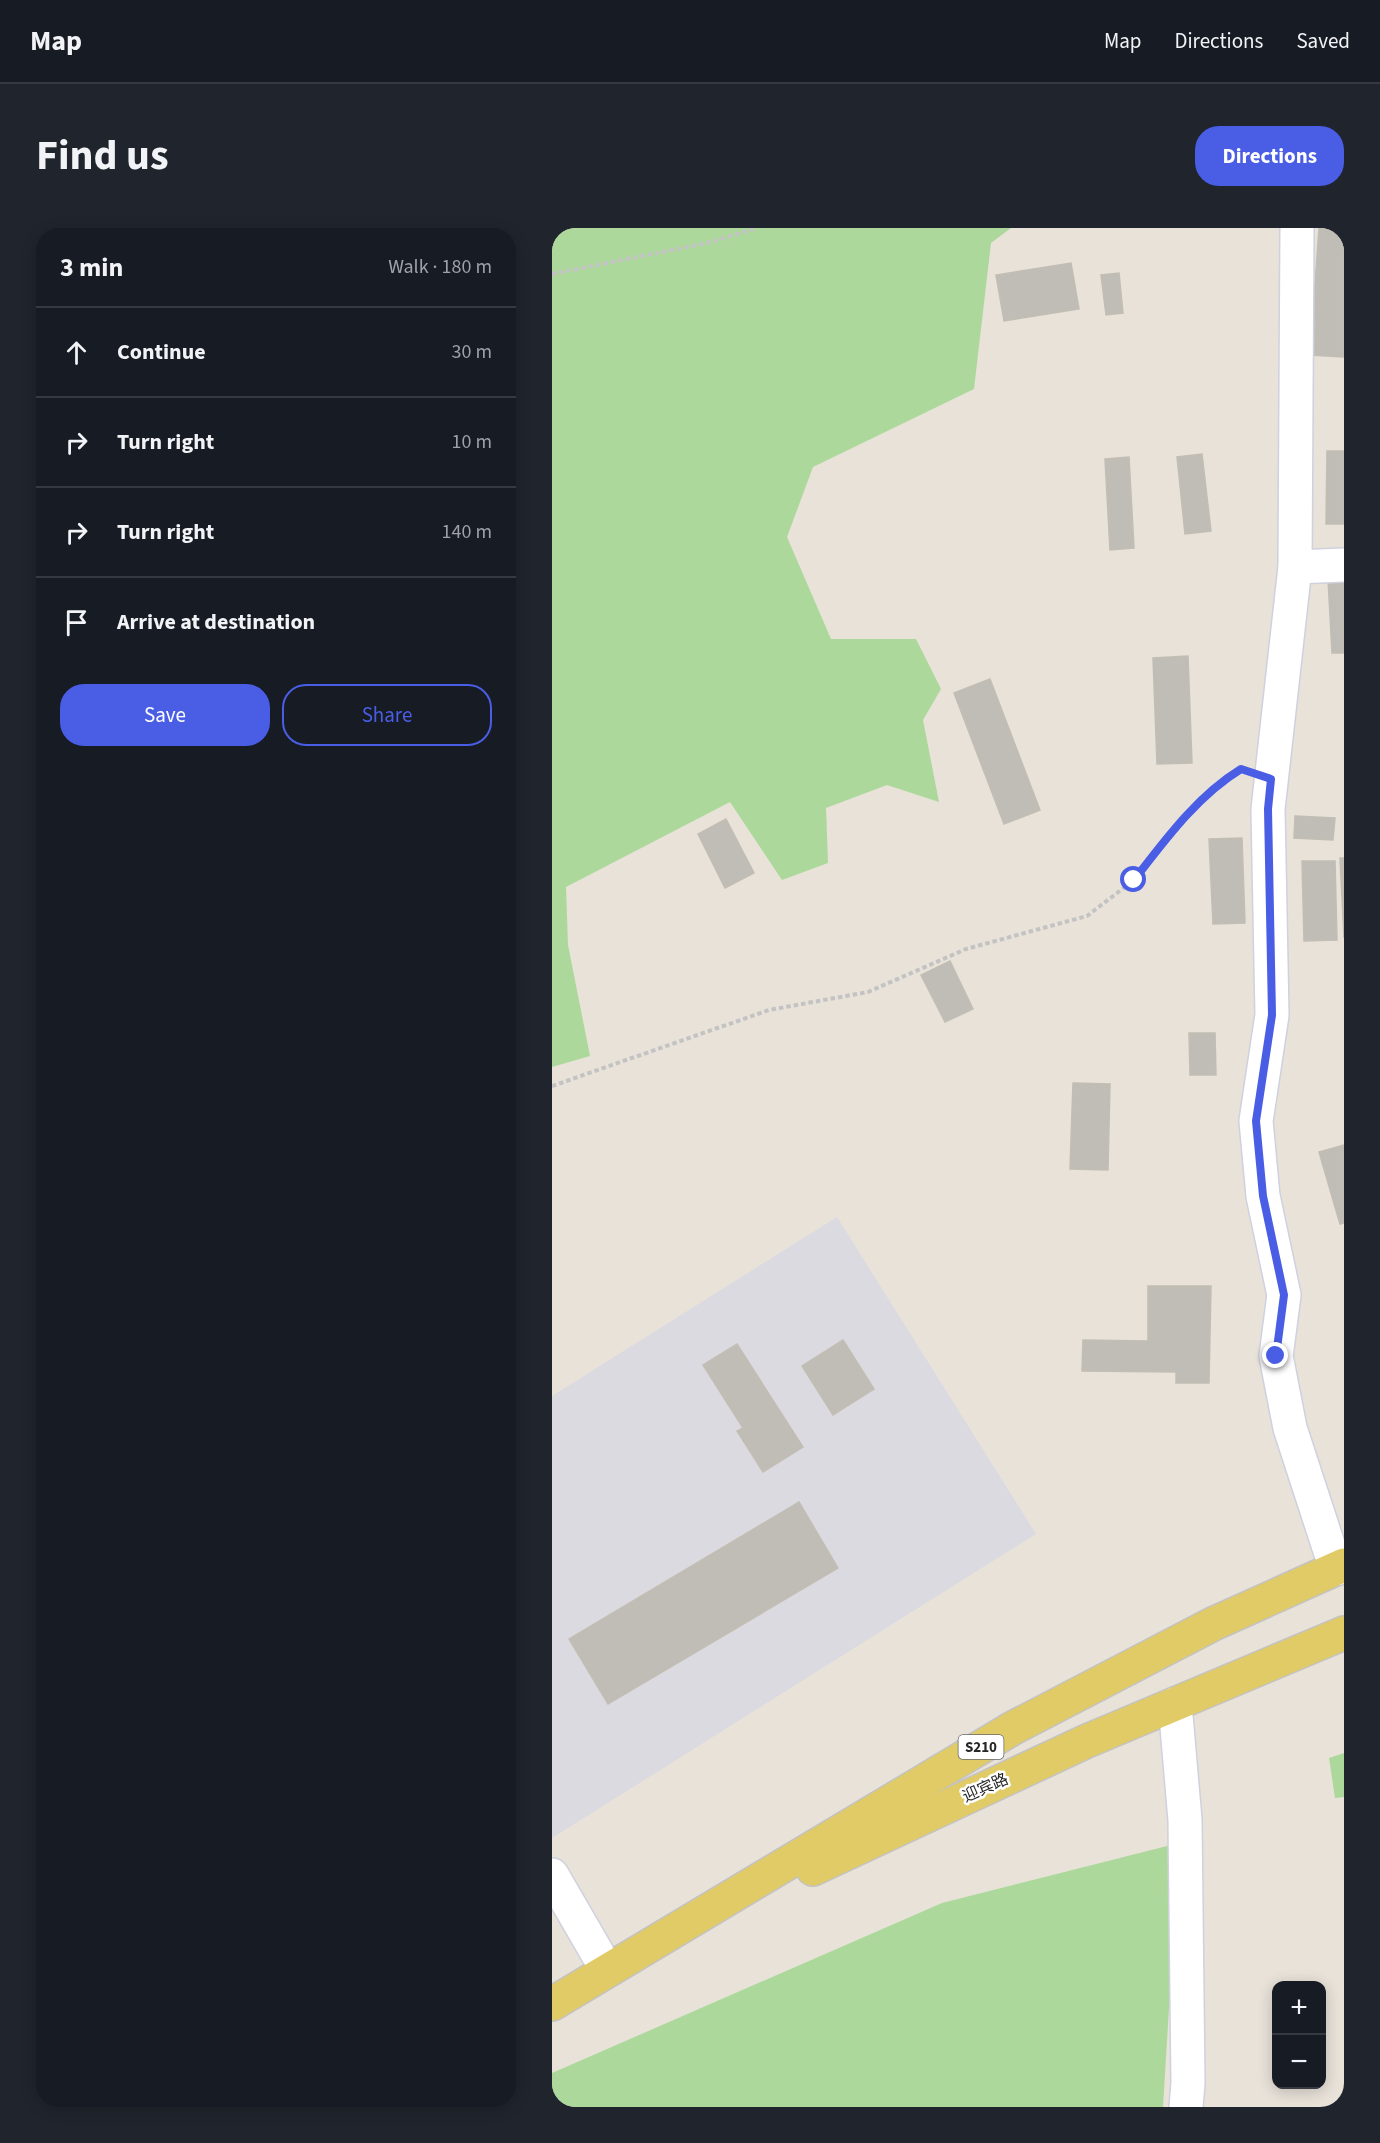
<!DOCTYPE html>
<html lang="en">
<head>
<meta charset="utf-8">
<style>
	:root { --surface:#171b24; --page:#20242c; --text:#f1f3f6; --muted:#9ea1a6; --line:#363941; --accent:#495de5 }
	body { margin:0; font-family:"Source Sans 3","Noto Sans SC",sans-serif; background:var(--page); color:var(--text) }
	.controls { position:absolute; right:18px; bottom:18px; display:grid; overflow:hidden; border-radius:12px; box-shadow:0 3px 15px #0003 }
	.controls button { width:54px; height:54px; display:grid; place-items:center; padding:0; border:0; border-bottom:2px solid var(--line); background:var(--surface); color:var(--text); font:30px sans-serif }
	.stop { position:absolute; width:18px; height:18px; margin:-14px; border:4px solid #495de5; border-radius:50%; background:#fff }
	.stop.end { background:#495de5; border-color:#fff; box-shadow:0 2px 6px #0008 }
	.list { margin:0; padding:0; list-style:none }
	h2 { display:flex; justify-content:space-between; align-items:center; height:78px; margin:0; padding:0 24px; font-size:26px }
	h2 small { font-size:20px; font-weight:400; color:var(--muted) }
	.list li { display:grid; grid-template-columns:39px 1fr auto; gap:18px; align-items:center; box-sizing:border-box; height:90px; padding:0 24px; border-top:2px solid var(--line) }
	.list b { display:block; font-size:22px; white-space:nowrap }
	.list em { font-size:20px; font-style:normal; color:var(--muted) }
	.actions { display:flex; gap:12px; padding:18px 24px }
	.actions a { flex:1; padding:14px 0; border:2px solid var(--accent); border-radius:24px; text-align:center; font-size:21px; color:var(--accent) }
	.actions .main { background:var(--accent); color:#fff }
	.icon { flex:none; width:33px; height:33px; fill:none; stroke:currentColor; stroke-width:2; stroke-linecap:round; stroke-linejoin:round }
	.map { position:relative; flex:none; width:792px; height:1879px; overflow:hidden; border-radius:24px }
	header { display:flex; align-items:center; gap:36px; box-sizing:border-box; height:84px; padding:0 30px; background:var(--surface); border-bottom:2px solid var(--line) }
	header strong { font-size:28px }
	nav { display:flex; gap:33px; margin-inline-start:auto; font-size:21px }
	.intro { display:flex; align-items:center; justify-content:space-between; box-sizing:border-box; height:144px; padding:0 36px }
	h1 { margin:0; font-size:42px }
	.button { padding:15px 27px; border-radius:24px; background:var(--accent); color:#fff; font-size:21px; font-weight:700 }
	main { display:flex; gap:36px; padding:0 36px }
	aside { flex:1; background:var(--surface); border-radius:24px; box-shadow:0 3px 15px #0003 }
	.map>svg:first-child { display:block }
	.industrial { fill:#dcdae1 }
	.green { fill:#acd99b }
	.building { fill:#c0bcb6; stroke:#c2beb4; stroke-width:1.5 }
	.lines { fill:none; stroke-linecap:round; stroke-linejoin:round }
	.minor-casing { stroke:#cfd1de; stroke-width:36 }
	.major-casing { stroke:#c3c3c3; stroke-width:36 }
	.path { stroke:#c3c3c3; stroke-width:4; stroke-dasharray:4.5 3; stroke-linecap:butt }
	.minor { stroke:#fff; stroke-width:33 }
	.major { stroke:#e0cb66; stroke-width:33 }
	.route { stroke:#495de5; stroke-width:8 }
	.labels { text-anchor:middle; stroke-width:5; stroke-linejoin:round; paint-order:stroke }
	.shield { fill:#fff; stroke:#686868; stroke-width:1.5 }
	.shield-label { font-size:15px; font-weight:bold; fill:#272727 }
	.street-label { font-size:16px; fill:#272727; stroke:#fff }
</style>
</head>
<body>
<header>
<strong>Map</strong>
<nav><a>Map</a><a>Directions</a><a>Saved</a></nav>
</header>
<div class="intro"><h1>Find us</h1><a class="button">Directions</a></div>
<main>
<aside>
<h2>3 min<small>Walk · 180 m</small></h2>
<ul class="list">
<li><svg class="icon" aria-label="ahead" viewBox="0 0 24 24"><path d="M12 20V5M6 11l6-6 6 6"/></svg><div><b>Continue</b></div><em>30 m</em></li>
<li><svg class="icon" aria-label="right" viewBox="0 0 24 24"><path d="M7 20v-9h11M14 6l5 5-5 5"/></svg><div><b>Turn right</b></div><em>10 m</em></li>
<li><svg class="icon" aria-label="right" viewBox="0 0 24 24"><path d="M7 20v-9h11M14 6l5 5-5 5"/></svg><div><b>Turn right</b></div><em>140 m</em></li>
<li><svg class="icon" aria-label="arrive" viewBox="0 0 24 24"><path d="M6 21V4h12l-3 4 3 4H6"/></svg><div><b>Arrive at destination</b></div></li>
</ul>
<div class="actions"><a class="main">Save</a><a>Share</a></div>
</aside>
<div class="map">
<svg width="792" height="1879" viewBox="0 0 792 1879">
	<rect width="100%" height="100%" fill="#e8e2d9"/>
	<!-- industrial -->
	<path class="industrial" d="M285,989L484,1306L0,1610V1168Z"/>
	<!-- green -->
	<g class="green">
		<path d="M0,0H459L439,15L422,161L261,239L235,309L279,411H364L389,461L371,492L387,574L335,557L274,580L276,635L230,652L178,574L14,659L16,717L38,828L0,839Z"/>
		<path d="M792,1525V1569L783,1570L777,1530Z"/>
		<path d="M627,1615L611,1879H0V1845L390,1675Z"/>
	</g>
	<!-- building -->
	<g class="building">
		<path d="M767,0H792V129L758,127Z"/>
		<path d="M519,35L527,81L452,93L444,47Z"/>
		<path d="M567,45L571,85L554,87L549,47Z"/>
		<path d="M775,223H792V296H774Z"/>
		<path d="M650,226L659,303L633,306L625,229Z"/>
		<path d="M577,229L582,320L558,322L553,231Z"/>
		<path d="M792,350V425H780L776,351Z"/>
		<path d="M636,428L640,535L605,536L601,430Z"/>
		<path d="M438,451L488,582L452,596L402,465Z"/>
		<path d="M743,588L783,590L781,612L742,610Z"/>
		<path d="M174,591L202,645L173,660L146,606Z"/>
		<path d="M690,610L693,695L661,696L657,611Z"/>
		<path d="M788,630H792V710Z"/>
		<path d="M750,633H783L785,712L752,713Z"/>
		<path d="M398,733L421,781L393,794L369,747Z"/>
		<path d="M637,805H663L664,847H638Z"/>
		<path d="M521,855L558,856L556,942L518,941Z"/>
		<path d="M792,917V995L788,996L767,924Z"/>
		<path d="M596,1058H659L657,1155H624V1144L530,1143L531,1112L596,1113Z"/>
		<path d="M291,1112L322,1161L281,1187L250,1138Z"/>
		<path d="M185,1116L251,1219L211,1244L185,1203L191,1200L151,1137Z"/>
		<path d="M247,1274L286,1340L56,1476L17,1411Z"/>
	</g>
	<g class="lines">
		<!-- minor casing -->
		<g class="minor-casing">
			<g id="minor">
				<path d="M743,339L745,0"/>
				<path d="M784,1341L738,1200L724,1128L732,1067L711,968L704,893L720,787L716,581L743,339L792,337"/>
				<path d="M623,1476L633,1592L636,1855L634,1879"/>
				<path d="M0,1647L55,1742"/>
			</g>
		</g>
		<!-- major casing -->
		<g class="major-casing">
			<g id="major">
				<path d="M261,1641L535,1513L792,1405"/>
				<path d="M0,1776L461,1500L661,1396L792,1337"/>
			</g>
		</g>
		<!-- path -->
		<g class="path">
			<path d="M0,46L155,15L205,0"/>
			<path d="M0,858L217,782L316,764L414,721L535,688L582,652L611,614L668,554L690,541"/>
		</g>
		<!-- minor -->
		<use href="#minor" class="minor"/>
		<!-- major -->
		<use href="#major" class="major"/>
	</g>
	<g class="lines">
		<!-- route -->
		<path class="route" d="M582,652C613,612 645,568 689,541L719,551L716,581L720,787L704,893L711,968L732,1067L724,1128"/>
	</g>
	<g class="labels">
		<!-- shield labels -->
		<rect class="shield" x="406.5" y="1507" width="45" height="24" rx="4.5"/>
		<g class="shield-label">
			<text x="429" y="1524">S210</text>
		</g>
		<!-- street labels -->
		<g class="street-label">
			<text transform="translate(433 1559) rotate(-24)" y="6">迎宾路</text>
		</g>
	</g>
</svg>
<div class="controls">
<button>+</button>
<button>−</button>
</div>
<div class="stop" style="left:582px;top:652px"></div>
<div class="stop end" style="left:724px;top:1128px"></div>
</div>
</main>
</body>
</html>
